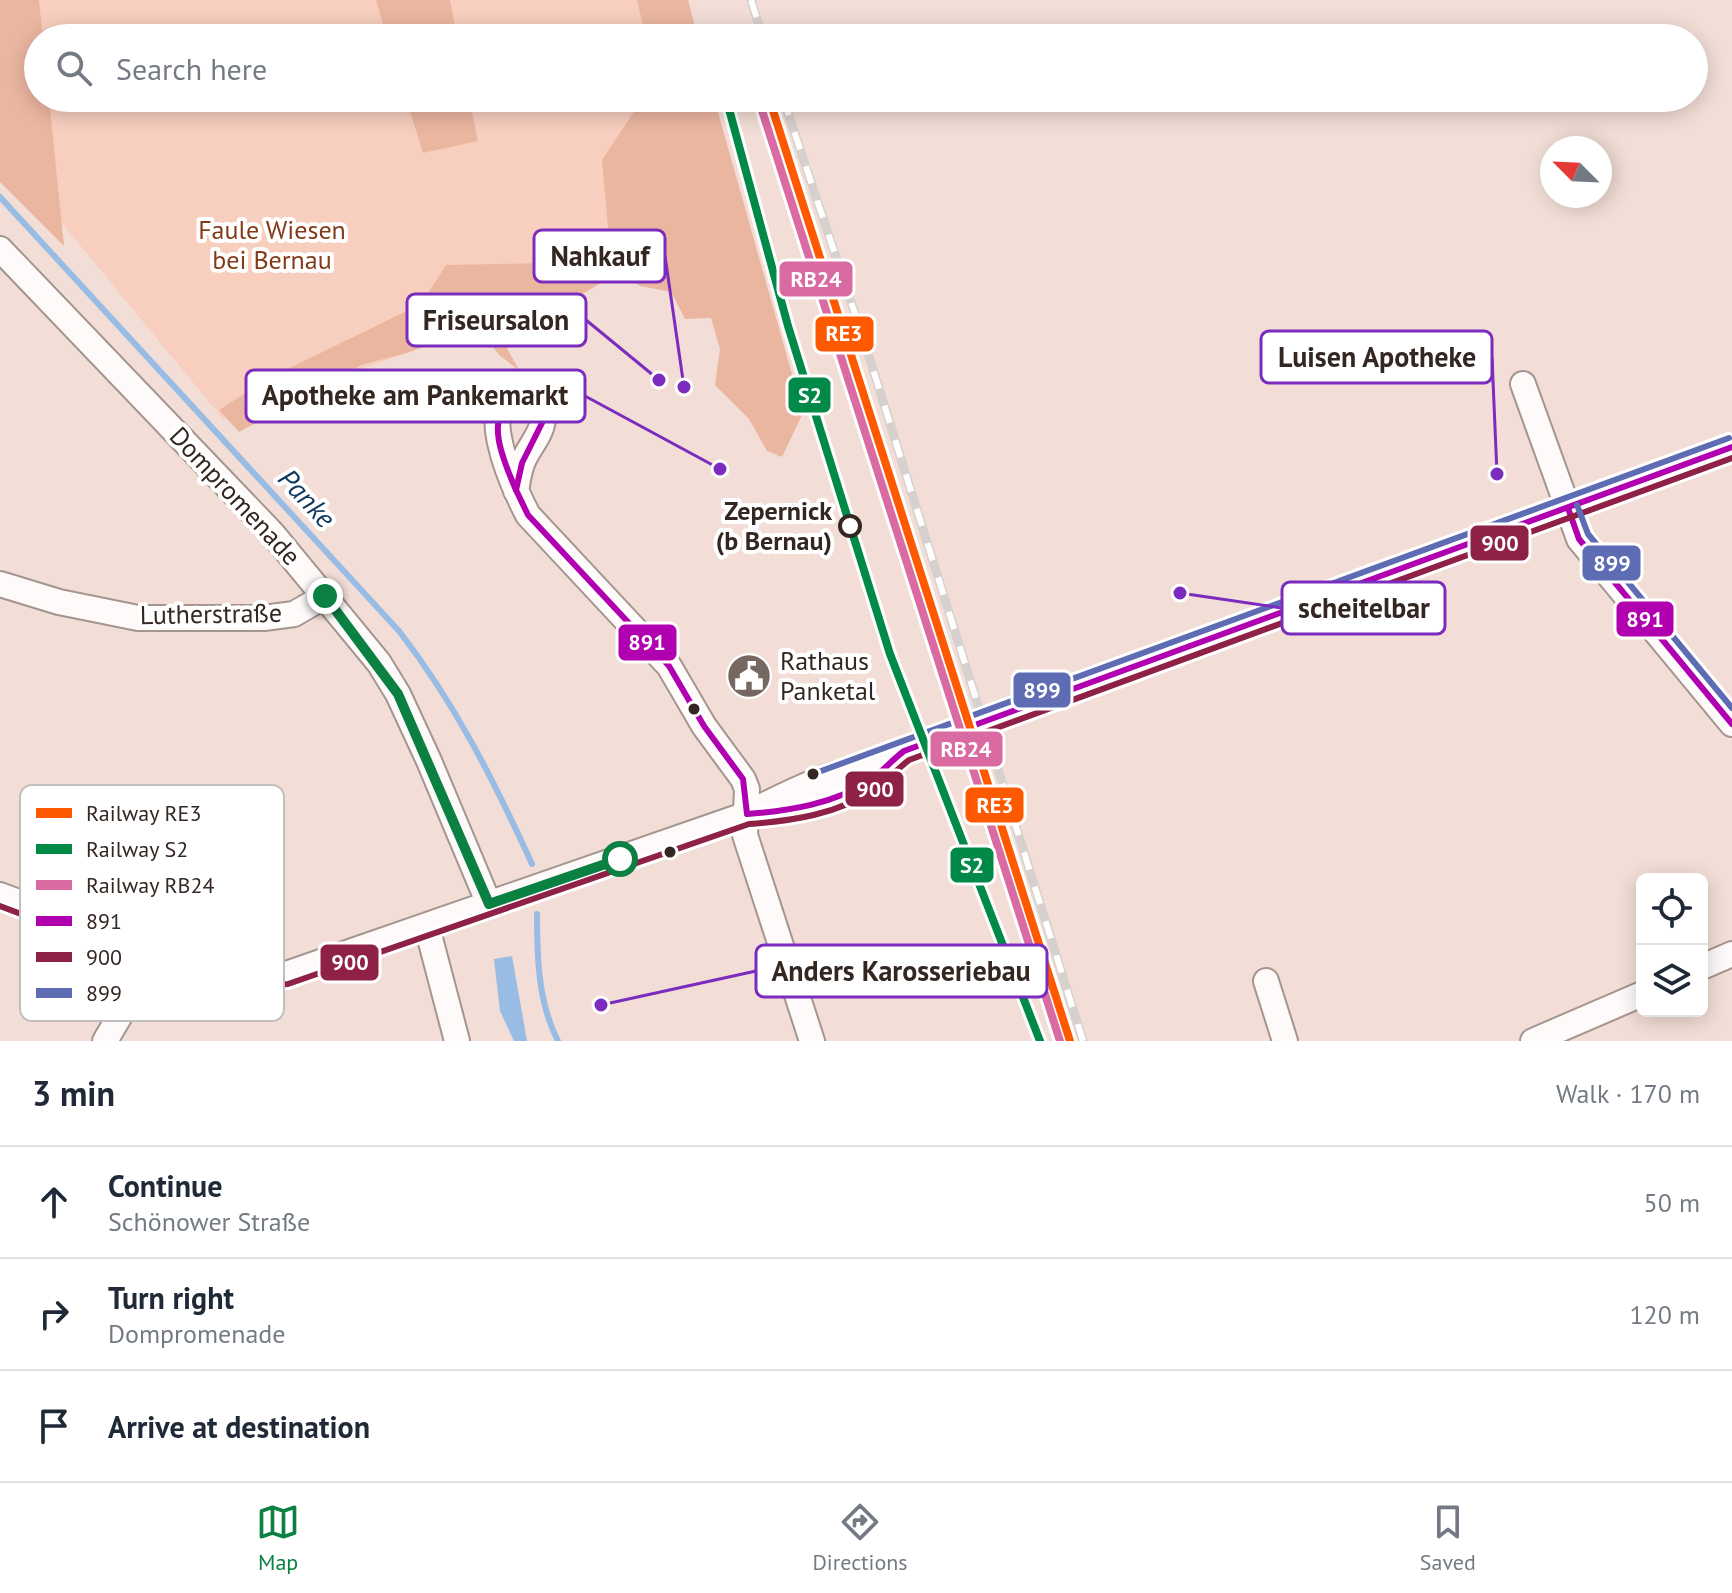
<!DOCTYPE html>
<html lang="en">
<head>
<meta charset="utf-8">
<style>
	:root { --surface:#fff; --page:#f6f6f7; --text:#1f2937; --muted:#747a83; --line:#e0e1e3; --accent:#0b8043 }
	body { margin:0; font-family:"PT Sans",sans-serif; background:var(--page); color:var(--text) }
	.controls { position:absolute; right:24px; bottom:24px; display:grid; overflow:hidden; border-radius:12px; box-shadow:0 4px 20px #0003 }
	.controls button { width:72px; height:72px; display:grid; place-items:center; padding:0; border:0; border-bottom:2px solid var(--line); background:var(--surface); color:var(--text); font:40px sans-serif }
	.compass { position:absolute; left:1540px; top:136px; width:72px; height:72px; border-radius:50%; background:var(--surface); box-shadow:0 4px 20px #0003; rotate:294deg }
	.stop { position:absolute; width:24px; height:24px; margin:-18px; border:6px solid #0b8043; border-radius:50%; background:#fff }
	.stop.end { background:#0b8043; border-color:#fff; box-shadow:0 2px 8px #0008 }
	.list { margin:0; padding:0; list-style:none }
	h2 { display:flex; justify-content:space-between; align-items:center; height:104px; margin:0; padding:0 32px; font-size:34px }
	h2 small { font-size:26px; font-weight:400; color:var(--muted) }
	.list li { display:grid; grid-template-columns:52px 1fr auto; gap:24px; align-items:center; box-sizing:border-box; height:112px; padding:0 32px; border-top:2px solid var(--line) }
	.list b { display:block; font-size:30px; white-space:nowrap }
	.list p { margin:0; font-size:26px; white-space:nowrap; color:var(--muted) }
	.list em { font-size:26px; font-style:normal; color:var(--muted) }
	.icon { flex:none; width:44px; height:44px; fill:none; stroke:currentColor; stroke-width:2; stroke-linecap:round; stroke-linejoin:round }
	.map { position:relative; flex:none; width:1732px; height:1041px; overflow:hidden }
	.search { position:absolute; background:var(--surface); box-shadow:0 4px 20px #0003; left:24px; right:24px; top:24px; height:88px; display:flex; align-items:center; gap:20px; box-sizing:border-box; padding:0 28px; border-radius:44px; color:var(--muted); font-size:30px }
	.sheet { height:440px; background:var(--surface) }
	nav { display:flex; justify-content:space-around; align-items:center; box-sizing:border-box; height:112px; border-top:2px solid var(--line); background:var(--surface); font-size:22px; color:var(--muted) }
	nav a { display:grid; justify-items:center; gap:4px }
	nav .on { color:var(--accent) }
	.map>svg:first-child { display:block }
	.green { fill:#f8cfbf }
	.forest { fill:#ebb6a0 }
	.water { fill:#99bce4 }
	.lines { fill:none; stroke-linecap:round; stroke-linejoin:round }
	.stream { stroke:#99bce4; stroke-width:6 }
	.minor-casing { stroke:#a4958f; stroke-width:28 }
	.minor { stroke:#fdfaf9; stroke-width:24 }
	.rail-casing { stroke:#d6d0ce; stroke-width:9 }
	.rail { stroke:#fff; stroke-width:6; stroke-dasharray:18; stroke-linecap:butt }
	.bus-1-casing { stroke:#fff; stroke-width:12 }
	.bus-2-casing { stroke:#fff; stroke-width:12 }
	.bus-3-casing { stroke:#fff; stroke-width:12 }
	.bus-1 { stroke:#b000b0; stroke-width:6 }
	.bus-2 { stroke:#8e2145; stroke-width:6 }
	.bus-3 { stroke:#5d6cb3; stroke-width:6 }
	.rail-1-casing { stroke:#fff; stroke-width:14 }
	.rail-2-casing { stroke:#fff; stroke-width:14 }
	.rail-3-casing { stroke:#fff; stroke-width:14 }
	.rail-1 { stroke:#ff5900; stroke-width:8 }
	.rail-2 { stroke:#018a47; stroke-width:8 }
	.rail-3 { stroke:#da6ba2; stroke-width:8 }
	.route { stroke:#0b8043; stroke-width:10 }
	.stop-dot { fill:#fff; stroke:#342722; stroke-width:4 }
	.bus-dot { fill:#342722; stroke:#fff; stroke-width:3 }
	.labels { text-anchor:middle; stroke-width:8; stroke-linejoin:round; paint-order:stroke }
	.park-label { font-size:26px; fill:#823a18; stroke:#fff }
	.street-label { font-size:26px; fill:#342722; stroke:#fff }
	.stop-label { font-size:26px; font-weight:bold; fill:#342722; stroke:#fff; text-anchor:end }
	.poi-label { font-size:26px; fill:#342722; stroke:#fff; text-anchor:start }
	.water-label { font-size:28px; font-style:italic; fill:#0d375e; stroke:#fff }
	.key { fill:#fff; stroke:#c2bebd; stroke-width:2 }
	.key-label { font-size:22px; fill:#342722 }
	.leader { fill:none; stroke:#7b2cbf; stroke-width:3 }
	.callout-dot { fill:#7b2cbf; stroke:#fff; stroke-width:3 }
	.callout { fill:#fff; stroke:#7b2cbf; stroke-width:3 }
	.callout-label { font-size:28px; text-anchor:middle; font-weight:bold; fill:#342722 }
	.line-badge { stroke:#fff; stroke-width:3 }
	.badge-label { font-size:22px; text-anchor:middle; font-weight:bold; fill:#fff }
</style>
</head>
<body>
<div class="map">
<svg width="1732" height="1041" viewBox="0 0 1732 1041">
	<rect width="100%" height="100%" fill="#f2ded6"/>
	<!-- green -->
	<path class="green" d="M0,0H683L694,38H38V98H710L746,231L223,419L0,148Z"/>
	<!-- forest -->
	<g class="forest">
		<path d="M0,0H39L43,38H38V98H49L64,246L0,182Z"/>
		<path d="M376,0H450L457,38H387Z"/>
		<path d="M637,0H688L698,38H646Z"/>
		<path d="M406,98H469L478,141L423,153Z"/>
		<path d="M643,98H714L803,413L782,457L767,451L749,419L715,385L720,349L711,318L685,319L671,292L640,286L618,273C593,286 572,306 543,302C532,330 536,339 503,341L519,370L500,356L486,338L457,334L407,353L361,365L239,432L219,410L267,379L421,304L446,265L611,262L602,160Z"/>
	</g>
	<!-- water -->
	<path class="water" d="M512,956L527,1041H514L500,1011L494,959Z"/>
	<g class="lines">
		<!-- stream -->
		<g class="stream">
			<path d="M0,197L399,631C455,703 494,781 532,864"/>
			<path d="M537,914C537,957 538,1002 558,1041"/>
		</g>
		<!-- minor casing -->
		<g class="minor-casing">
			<g id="minor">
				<path d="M0,249L272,533L379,663L398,694L429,761L489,904"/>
				<path d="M1523,384L1579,539L1732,724"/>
				<path d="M516,491C518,481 519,469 524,459C536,435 555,421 532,397C464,382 515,490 528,515L669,666L704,726L743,779L747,789L745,835L812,1041"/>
				<path d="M0,584L59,602L138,618H264L294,614L325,596"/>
				<path d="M747,814C790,812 827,804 866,783C880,775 890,760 904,751L1732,447"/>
				<path d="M0,895L200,971L245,977L286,974L747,814C791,791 839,768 889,761"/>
				<path d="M427,927L457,1041"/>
				<path d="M1702,967L1732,954"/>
				<path d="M1266,981L1285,1041"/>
				<path d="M105,1041L155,956"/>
				<path d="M1533,1041L1642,994"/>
			</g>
		</g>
		<!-- minor -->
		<use href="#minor" class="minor"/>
		<!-- rail casing -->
		<g class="rail-casing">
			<g id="rail">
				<path d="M751,0L763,38"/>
				<path d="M783,98L867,350L1083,1041"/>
			</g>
		</g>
		<!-- rail -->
		<use href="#rail" class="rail"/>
		<!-- bus-1 casing -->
		<g class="bus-1-casing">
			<g id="bus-1">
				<path d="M512,397H532L543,421L522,463L516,490C504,462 484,419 512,397Z"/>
				<path d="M516,490L528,515L669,666L704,726L743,779L747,814"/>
				<path d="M1568,508L1579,539L1732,724"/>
				<path d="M747,814C788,811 835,804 870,780C882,772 892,760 904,751L1732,447"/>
			</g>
		</g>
		<!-- bus-2 casing -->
		<g class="bus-2-casing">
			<path id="bus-2" d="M0,906L198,981L245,987L288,984L749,824C792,821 839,814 875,789C888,780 897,769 909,760L1732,458"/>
		</g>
		<!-- bus-3 casing -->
		<g class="bus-3-casing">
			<g id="bus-3">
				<path d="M1577,505L1588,534L1732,708"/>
				<path d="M813,774L1729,438"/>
			</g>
		</g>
		<!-- bus-1 -->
		<use href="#bus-1" class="bus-1"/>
		<!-- bus-2 -->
		<use href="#bus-2" class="bus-2"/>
		<!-- bus-3 -->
		<use href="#bus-3" class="bus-3"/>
		<!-- rail-1 casing -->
		<g class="rail-1-casing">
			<path id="rail-1" d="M769,98L1070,1041"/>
		</g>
		<!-- rail-2 casing -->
		<g class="rail-2-casing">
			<path id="rail-2" d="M726,98L788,326L890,654L1040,1041"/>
		</g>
		<!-- rail-3 casing -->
		<g class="rail-3-casing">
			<path id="rail-3" d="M759,101L1060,1041"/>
		</g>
		<!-- rail-1 -->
		<use href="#rail-1" class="rail-1"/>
		<!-- rail-2 -->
		<use href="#rail-2" class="rail-2"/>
		<!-- rail-3 -->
		<use href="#rail-3" class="rail-3"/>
	</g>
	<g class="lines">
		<!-- route -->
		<path class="route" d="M325,596L398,694L489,904L620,859"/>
	</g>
	<!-- icons -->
	<defs>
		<g id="civic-disc" transform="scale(2.3)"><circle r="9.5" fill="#766761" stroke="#fff"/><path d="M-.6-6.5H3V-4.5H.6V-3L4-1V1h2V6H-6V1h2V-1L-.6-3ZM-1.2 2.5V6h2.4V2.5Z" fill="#fff"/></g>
	</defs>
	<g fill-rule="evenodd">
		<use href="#civic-disc" x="749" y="676"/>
	</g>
	<!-- markers -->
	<circle class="stop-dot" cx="850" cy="526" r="10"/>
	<g class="bus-dot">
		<circle cx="694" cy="709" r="7"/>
		<circle cx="813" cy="774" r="7"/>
		<circle cx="670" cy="852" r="7"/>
	</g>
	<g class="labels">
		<!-- park labels -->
		<g class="park-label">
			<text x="272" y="239">Faule Wiesen<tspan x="272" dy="30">bei Bernau</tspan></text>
		</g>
		<!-- street labels -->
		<g class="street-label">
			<text transform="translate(235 496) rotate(47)" y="9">Dompromenade</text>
			<text transform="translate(211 614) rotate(-1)" y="9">Lutherstraße</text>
		</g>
		<!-- stop labels -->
		<g class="stop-label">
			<text x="832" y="520">Zepernick<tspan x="832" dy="30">(b Bernau)</tspan></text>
		</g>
		<!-- poi labels -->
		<g class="poi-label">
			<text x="780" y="670">Rathaus<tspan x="780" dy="30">Panketal</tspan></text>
		</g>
		<!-- water labels -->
		<g class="water-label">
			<text transform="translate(307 498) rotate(47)" y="10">Panke</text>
		</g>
	</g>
	<!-- legend -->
	<rect x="20" y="785" width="264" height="236" rx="12" class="key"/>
	<rect x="36" y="808" width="36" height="10" fill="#ff5900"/>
	<rect x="36" y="844" width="36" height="10" fill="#018a47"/>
	<rect x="36" y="880" width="36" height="10" fill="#da6ba2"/>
	<rect x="36" y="916" width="36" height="10" fill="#b000b0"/>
	<rect x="36" y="952" width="36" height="10" fill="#8e2145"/>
	<rect x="36" y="988" width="36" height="10" fill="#5d6cb3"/>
	<g class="key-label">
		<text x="86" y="821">Railway RE3</text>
		<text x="86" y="857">Railway S2</text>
		<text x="86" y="893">Railway RB24</text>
		<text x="86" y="929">891</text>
		<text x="86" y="965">900</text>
		<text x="86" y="1001">899</text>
	</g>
	<!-- callouts -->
	<path class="leader" d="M684 387L665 256M659 380L586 320M1497 474L1492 357M720 469L585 396M1180 593L1282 608M601 1005L756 971"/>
	<g class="callout-dot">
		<circle cx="684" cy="387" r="8"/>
		<circle cx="659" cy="380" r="8"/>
		<circle cx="1497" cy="474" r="8"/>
		<circle cx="720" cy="469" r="8"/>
		<circle cx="1180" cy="593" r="8"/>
		<circle cx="601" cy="1005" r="8"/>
	</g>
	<g class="callout">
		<rect x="534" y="230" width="131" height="52" rx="8"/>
		<rect x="407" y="294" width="179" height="52" rx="8"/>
		<rect x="1261" y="331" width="231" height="52" rx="8"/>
		<rect x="246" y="370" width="339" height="52" rx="8"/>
		<rect x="1282" y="582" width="163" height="52" rx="8"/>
		<rect x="756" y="945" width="291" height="52" rx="8"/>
	</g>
	<g class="callout-label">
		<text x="600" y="266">Nahkauf</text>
		<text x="496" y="330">Friseursalon</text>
		<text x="1377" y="367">Luisen Apotheke</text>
		<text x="415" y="405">Apotheke am Pankemarkt</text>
		<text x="1364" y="618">scheitelbar</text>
		<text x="901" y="981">Anders Karosseriebau</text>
	</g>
	<g class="line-badge">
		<rect x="778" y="260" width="76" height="38" rx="8" fill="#da6ba2"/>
		<rect x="814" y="315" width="61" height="38" rx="8" fill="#ff5900"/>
		<rect x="787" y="376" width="45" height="38" rx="8" fill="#018a47"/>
		<rect x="1469" y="524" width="61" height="38" rx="8" fill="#8e2145"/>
		<rect x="1581" y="544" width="61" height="38" rx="8" fill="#5d6cb3"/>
		<rect x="1615" y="600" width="60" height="38" rx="8" fill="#b000b0"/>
		<rect x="617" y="623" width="61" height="39" rx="8" fill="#b000b0"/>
		<rect x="1012" y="671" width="60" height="38" rx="8" fill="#5d6cb3"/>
		<rect x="929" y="730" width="75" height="38" rx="8" fill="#da6ba2"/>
		<rect x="844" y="770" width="61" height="38" rx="8" fill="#8e2145"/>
		<rect x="964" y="786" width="61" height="38" rx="8" fill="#ff5900"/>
		<rect x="949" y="846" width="46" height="38" rx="8" fill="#018a47"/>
		<rect x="319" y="943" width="61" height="39" rx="8" fill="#8e2145"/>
	</g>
	<g class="badge-label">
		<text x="816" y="287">RB24</text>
		<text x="844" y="341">RE3</text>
		<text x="810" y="403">S2</text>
		<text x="1500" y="551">900</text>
		<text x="1612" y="571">899</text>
		<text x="1645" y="627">891</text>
		<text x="647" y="650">891</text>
		<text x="1042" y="698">899</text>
		<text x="966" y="757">RB24</text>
		<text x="875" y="797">900</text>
		<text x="995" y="813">RE3</text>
		<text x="972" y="873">S2</text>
		<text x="350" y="970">900</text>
	</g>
</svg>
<div class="controls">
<button><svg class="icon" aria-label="locate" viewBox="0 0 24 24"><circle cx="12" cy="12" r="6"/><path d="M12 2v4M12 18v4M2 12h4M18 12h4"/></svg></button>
<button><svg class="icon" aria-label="layers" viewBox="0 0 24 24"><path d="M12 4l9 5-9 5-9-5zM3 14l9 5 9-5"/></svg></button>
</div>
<svg class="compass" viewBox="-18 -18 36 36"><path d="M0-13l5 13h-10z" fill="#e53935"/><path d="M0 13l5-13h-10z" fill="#747a83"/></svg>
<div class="stop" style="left:620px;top:859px"></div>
<div class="stop end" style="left:325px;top:596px"></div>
<div class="search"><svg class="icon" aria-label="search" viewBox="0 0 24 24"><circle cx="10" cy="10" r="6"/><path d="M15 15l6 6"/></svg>Search here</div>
</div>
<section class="sheet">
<h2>3 min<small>Walk · 170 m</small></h2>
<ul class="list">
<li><svg class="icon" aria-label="ahead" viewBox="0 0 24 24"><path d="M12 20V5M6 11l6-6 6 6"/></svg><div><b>Continue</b><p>Schönower Straße</p></div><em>50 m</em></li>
<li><svg class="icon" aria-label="right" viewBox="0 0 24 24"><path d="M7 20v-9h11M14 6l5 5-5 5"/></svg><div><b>Turn right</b><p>Dompromenade</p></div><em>120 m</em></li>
<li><svg class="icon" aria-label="arrive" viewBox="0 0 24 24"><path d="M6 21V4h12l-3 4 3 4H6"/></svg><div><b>Arrive at destination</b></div></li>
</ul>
</section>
<nav>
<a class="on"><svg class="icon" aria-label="map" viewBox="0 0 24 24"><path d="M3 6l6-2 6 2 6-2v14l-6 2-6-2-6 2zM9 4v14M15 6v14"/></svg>Map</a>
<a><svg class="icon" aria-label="directions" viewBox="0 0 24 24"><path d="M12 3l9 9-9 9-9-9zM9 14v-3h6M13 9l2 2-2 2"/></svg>Directions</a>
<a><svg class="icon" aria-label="saved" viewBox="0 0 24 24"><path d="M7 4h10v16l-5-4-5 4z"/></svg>Saved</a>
</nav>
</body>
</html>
